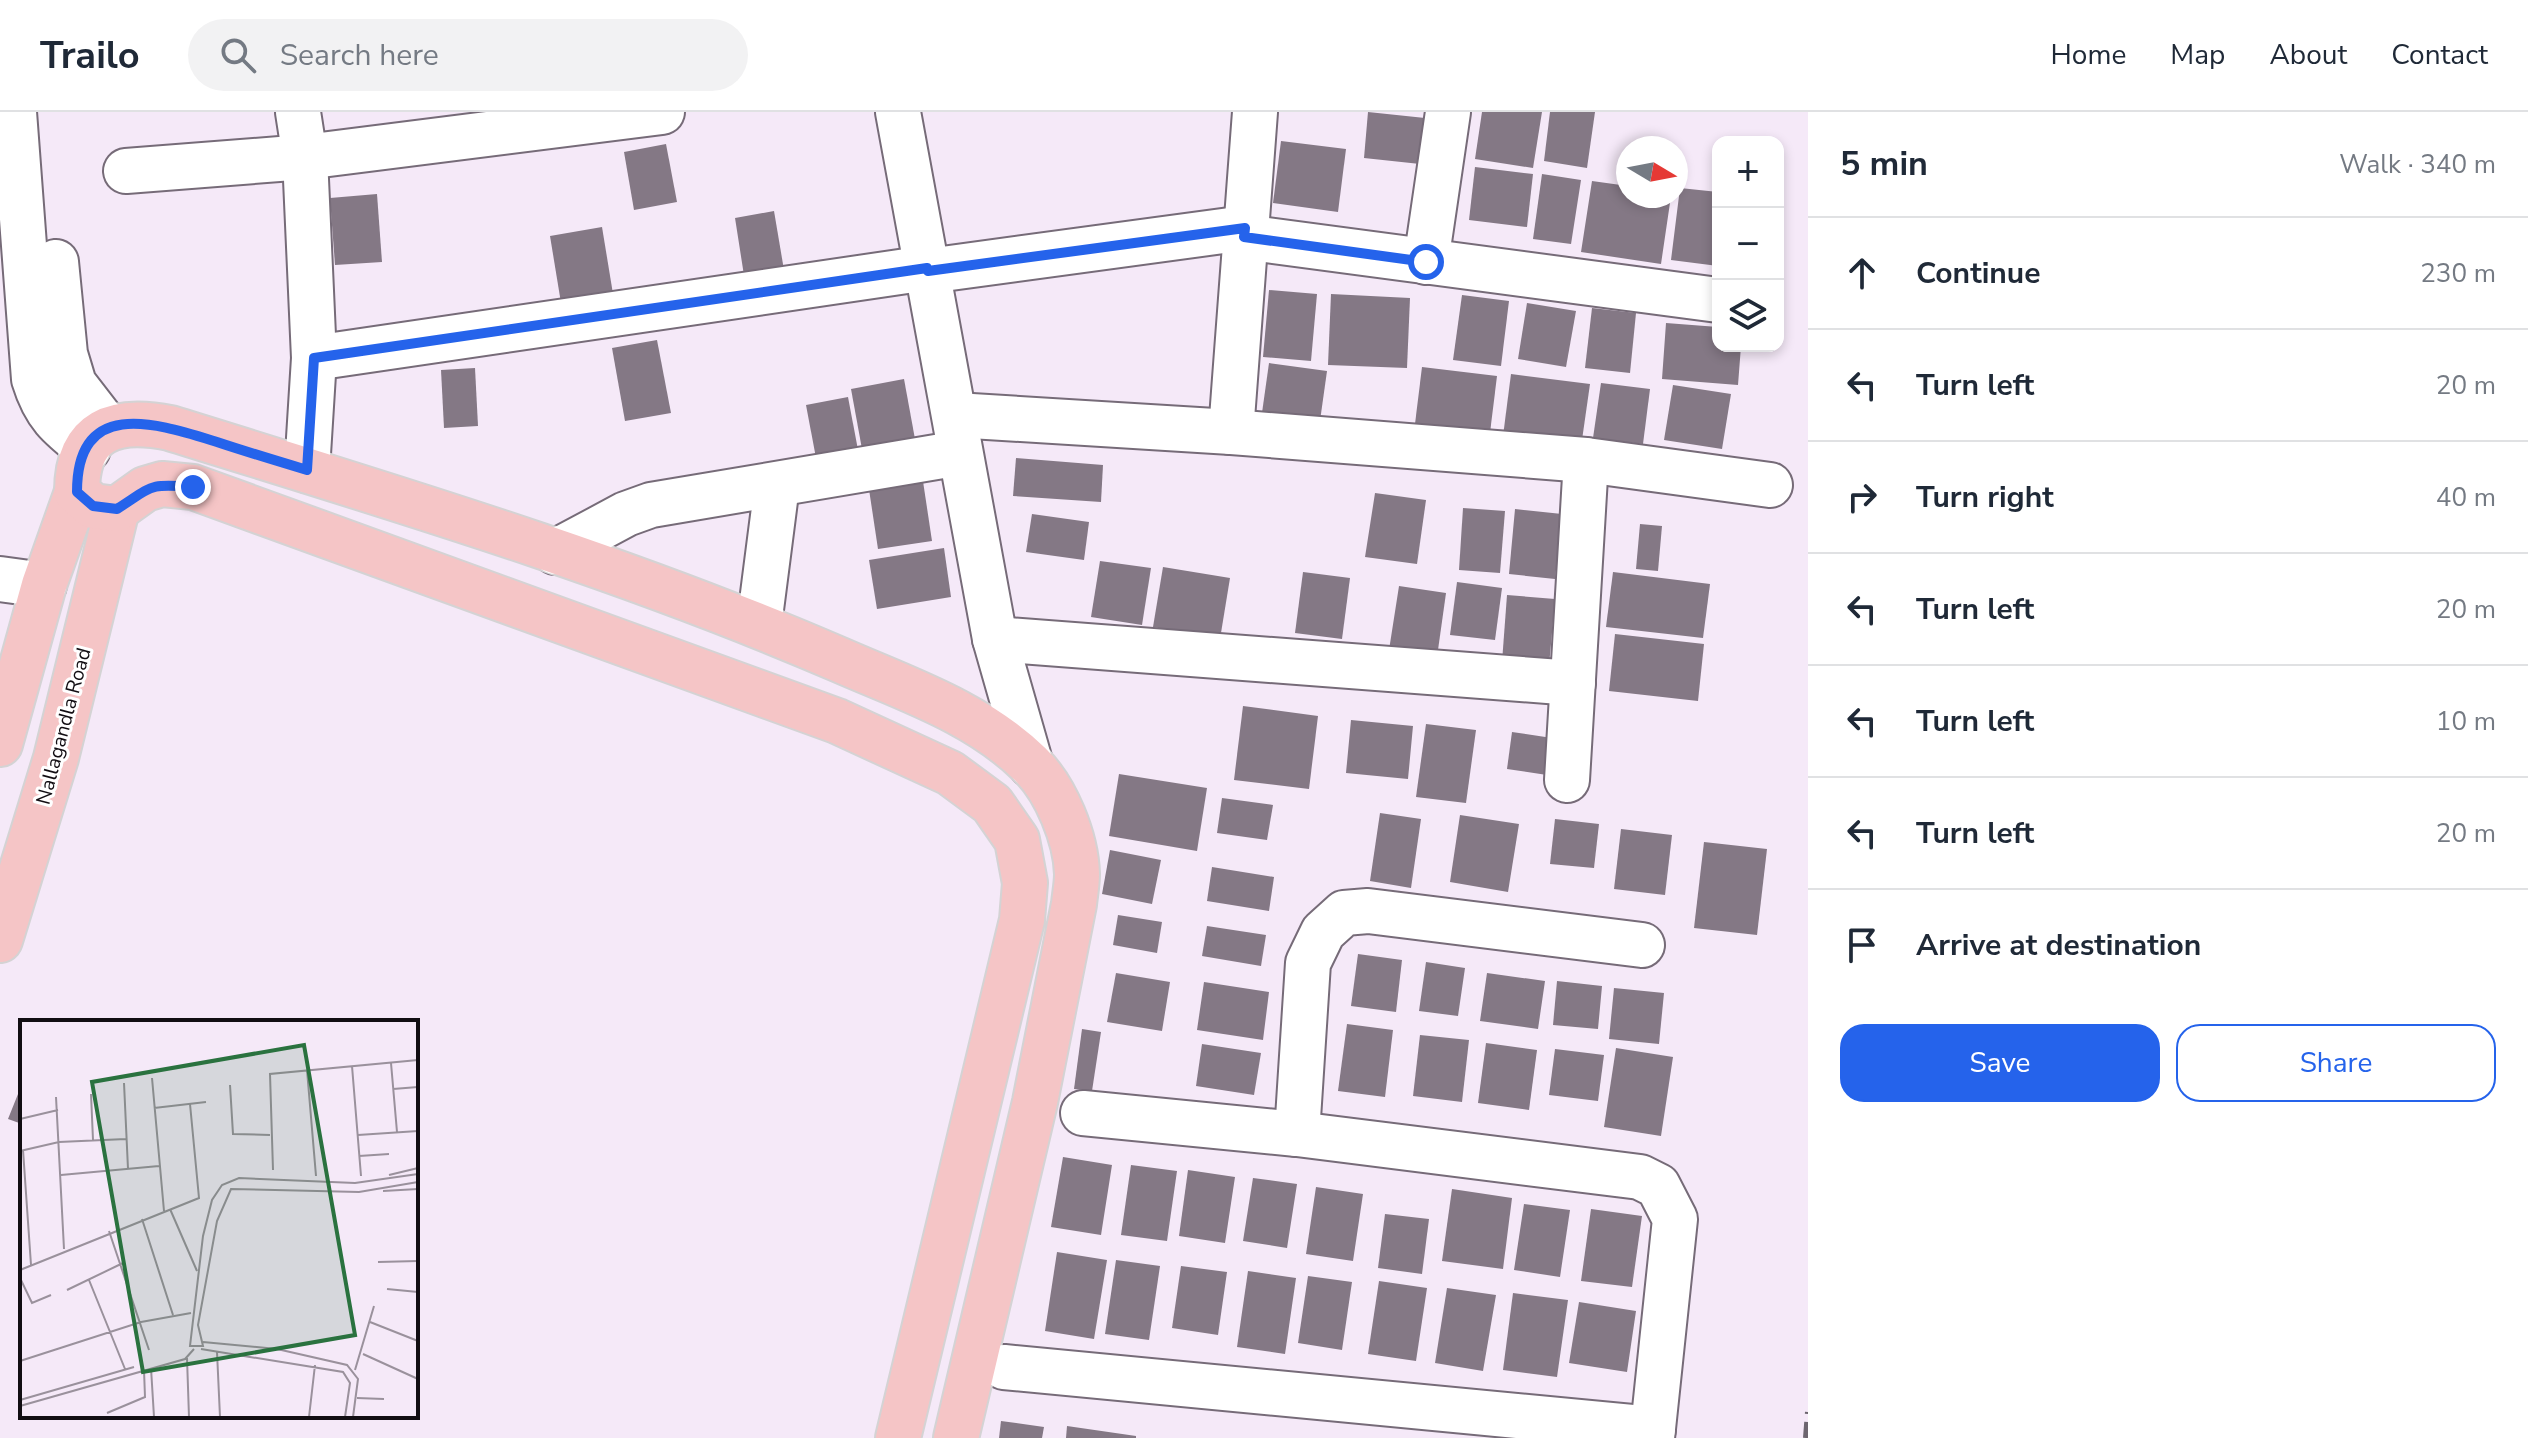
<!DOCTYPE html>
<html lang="en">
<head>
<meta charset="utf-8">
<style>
	:root { --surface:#fff; --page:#f2f2f3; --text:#1f2937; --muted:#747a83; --line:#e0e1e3; --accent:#2563eb }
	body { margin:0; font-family:"Nunito Sans",sans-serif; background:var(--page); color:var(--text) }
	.controls { position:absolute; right:24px; top:24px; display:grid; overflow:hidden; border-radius:16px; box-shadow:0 4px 12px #0003 }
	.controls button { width:72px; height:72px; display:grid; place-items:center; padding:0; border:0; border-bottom:2px solid var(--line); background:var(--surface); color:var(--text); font:40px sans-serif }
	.compass { position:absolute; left:1616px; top:24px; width:72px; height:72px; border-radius:50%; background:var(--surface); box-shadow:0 4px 12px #0003; rotate:100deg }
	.stop { position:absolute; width:24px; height:24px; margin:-18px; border:6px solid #2563eb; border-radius:50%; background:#fff }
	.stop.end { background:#2563eb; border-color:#fff; box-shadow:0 2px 8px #0008 }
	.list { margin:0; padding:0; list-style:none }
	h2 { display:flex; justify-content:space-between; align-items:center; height:104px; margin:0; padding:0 32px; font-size:34px }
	h2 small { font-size:26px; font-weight:400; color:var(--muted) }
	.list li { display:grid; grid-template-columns:52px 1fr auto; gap:24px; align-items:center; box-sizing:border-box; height:112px; padding:0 32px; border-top:2px solid var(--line) }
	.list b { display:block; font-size:30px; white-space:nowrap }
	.list em { font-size:26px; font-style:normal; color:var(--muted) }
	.actions { display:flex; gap:16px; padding:24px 32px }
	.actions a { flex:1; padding:18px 0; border:2px solid var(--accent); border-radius:24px; text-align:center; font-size:28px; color:var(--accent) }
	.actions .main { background:var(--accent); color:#fff }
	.icon { flex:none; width:44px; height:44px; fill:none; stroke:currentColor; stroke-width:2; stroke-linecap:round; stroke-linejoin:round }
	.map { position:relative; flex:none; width:1808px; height:1326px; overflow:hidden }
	header { display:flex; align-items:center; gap:48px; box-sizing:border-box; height:112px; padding:0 40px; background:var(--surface); border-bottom:2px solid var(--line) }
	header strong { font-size:38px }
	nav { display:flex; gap:44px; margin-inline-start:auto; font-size:28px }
	.search { width:560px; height:72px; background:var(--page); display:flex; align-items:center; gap:20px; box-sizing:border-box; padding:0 28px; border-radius:44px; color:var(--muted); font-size:30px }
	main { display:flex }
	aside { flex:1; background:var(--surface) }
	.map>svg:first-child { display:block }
	.building { fill:#847885 }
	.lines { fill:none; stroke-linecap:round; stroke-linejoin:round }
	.minor-casing { stroke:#766b78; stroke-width:48 }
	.major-casing { stroke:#d4d3d4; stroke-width:48 }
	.minor { stroke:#fff; stroke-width:44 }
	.major { stroke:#f5c5c6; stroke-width:44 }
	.rail { stroke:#6d666f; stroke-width:6; stroke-dasharray:16 8; stroke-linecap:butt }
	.route { stroke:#2563eb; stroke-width:10 }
	.labels { text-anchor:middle; stroke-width:6; stroke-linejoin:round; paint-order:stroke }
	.street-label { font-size:20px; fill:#110d12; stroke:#fff }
	.inset-road { fill:none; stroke:#9a919c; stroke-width:2 }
	.view { fill:#2a723f; fill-opacity:0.15; stroke:#2a723f; stroke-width:4 }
	.inset-edge { fill:none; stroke:#110d12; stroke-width:4 }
</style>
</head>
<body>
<header>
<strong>Trailo</strong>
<div class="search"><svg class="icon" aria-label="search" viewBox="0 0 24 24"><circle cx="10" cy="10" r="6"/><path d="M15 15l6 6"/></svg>Search here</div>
<nav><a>Home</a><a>Map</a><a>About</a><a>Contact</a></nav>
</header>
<main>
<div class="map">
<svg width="1808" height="1326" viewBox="0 0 1808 1326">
	<rect width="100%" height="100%" fill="#f5e9f8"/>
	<!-- building -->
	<g class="building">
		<path d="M1368,0L1425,6L1420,52L1364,46Z"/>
		<path d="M1482,0H1542L1533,56L1475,47Z"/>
		<path d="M1550,0H1595L1587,56L1544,49Z"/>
		<path d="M1281,29L1346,37L1338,100L1273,91Z"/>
		<path d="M666,32L677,90L634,98L624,40Z"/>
		<path d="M1475,55L1533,62L1527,115L1469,108Z"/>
		<path d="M1542,62L1581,68L1571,132L1533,127Z"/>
		<path d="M1592,69L1628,74V84H1671L1661,152L1581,140Z"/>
		<path d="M1680,76L1718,80V154L1671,148Z"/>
		<path d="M377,82L382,150L335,153L330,86Z"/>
		<path d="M774,99L785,164L745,170L735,106Z"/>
		<path d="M602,115L614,188L562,197L550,124Z"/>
		<path d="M1269,178L1317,182L1311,249L1263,245Z"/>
		<path d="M1331,182L1410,186L1407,256L1328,253Z"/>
		<path d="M1462,183L1509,189L1501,254L1453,248Z"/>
		<path d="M1527,191L1576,199L1566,255L1518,247Z"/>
		<path d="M1592,196L1636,201L1630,261L1585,256Z"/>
		<path d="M1666,211L1718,215V234H1741L1738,273L1662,267Z"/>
		<path d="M657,228L671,301L625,309L612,236Z"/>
		<path d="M1269,251L1327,259L1318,323L1260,315Z"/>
		<path d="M1422,255L1497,264L1489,329L1414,320Z"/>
		<path d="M475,256L478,314L444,316L441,258Z"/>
		<path d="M1511,262L1590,272L1581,335L1503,324Z"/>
		<path d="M904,267L917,338L864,348L851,277Z"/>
		<path d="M1601,271L1650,277L1643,332L1593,326Z"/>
		<path d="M1673,273L1731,282L1722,337L1664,328Z"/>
		<path d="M848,285L858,338L816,346L806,293Z"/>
		<path d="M1016,346L1103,353L1101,390L1013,384Z"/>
		<path d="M921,356L932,429L878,437L867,364Z"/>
		<path d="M1375,381L1426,388L1417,452L1365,445Z"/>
		<path d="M1463,396L1505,399L1500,461L1459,458Z"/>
		<path d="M1515,397L1562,402L1555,467L1509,462Z"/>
		<path d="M1032,402L1089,410L1084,448L1026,440Z"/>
		<path d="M1640,412L1662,414L1658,459L1636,457Z"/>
		<path d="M944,436L951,485L877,497L869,448Z"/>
		<path d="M1100,449L1151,456L1142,513L1091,505Z"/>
		<path d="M1163,455L1230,466L1220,527L1153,515Z"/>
		<path d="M1303,460L1350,466L1342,527L1295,521Z"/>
		<path d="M1613,460L1710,472L1703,526L1606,515Z"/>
		<path d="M1457,470L1502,476L1495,528L1450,523Z"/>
		<path d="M1399,474L1446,481L1437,545L1389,538Z"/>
		<path d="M1507,483L1555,487L1549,554L1502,550Z"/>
		<path d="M1615,522L1704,532L1698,589L1609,579Z"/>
		<path d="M1243,594L1318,604L1309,677L1234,668Z"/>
		<path d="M1351,608L1413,614L1408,667L1346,661Z"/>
		<path d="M1426,612L1476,618L1466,691L1416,685Z"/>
		<path d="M1512,620L1552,626L1547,663L1507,657Z"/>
		<path d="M1119,662L1207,676L1197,739L1109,724Z"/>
		<path d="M1222,686L1273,693L1267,728L1217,721Z"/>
		<path d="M1380,701L1421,707L1411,776L1370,769Z"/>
		<path d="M1460,703L1519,712L1508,780L1450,770Z"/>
		<path d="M1555,707L1599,712L1594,756L1550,752Z"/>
		<path d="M1621,717L1672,723L1665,783L1614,777Z"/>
		<path d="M1704,730L1767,737L1757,823L1694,816Z"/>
		<path d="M1110,738L1161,748L1152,792L1102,782Z"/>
		<path d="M1212,755L1274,765L1269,799L1207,789Z"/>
		<path d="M1118,803L1162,810L1157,841L1113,833Z"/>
		<path d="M1207,814L1266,823L1261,854L1202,844Z"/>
		<path d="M1358,842L1402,848L1396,900L1351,894Z"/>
		<path d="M1426,850L1465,856L1458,904L1419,899Z"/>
		<path d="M1116,861L1170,870L1162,919L1107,910Z"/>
		<path d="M1487,861L1545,869L1538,917L1480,909Z"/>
		<path d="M1557,869L1602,874L1598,917L1553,913Z"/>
		<path d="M1204,870L1269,880L1263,928L1197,918Z"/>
		<path d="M1614,876L1664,881L1659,932L1609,927Z"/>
		<path d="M1347,912L1393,918L1385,985L1338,979Z"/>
		<path d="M1082,917L1101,920L1092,979L1074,977Z"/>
		<path d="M1420,923L1469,928L1462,990L1413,984Z"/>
		<path d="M1486,931L1537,938L1529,998L1478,991Z"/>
		<path d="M1202,932L1261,941L1254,983L1196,974Z"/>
		<path d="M1616,936L1673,945L1661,1024L1604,1015Z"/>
		<path d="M1555,937L1604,943L1598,989L1549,983Z"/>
		<path d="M22,972V1012L8,1007Z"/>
		<path d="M1063,1045L1112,1053L1101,1123L1051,1115Z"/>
		<path d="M1131,1053L1177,1059L1167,1129L1121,1123Z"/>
		<path d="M1188,1058L1235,1065L1225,1131L1179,1124Z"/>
		<path d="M1253,1066L1297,1072L1287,1136L1243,1129Z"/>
		<path d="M1316,1075L1363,1082L1353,1149L1306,1142Z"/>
		<path d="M1452,1077L1512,1086L1503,1157L1442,1149Z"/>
		<path d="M1524,1092L1570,1098L1560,1165L1514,1158Z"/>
		<path d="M1591,1097L1642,1104L1632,1175L1581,1169Z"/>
		<path d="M1385,1102L1429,1107L1422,1162L1378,1156Z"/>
		<path d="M1057,1140L1107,1148L1094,1227L1045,1219Z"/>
		<path d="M1116,1148L1160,1154L1149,1228L1105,1222Z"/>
		<path d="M1181,1154L1227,1160L1218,1223L1172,1216Z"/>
		<path d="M1248,1159L1296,1166L1285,1242L1237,1235Z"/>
		<path d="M1308,1164L1352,1170L1342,1238L1298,1231Z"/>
		<path d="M1379,1169L1427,1176L1416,1249L1368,1242Z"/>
		<path d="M1447,1176L1496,1183L1483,1259L1435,1251Z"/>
		<path d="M1513,1181L1568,1188L1557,1265L1503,1258Z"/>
		<path d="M1579,1190L1636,1199L1627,1260L1569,1251Z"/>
		<path d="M1001,1309L1044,1315L1042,1326H999Z"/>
		<path d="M1067,1314L1136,1324V1326H1066Z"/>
	</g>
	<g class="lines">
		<!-- minor casing -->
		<g class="minor-casing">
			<g id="minor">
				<path d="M14,0L34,267C45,303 59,314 88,337"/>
				<path d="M298,0L305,45L314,246L307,358"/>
				<path d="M898,0L995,527L1031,653"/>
				<path d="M126,59L305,45L662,0"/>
				<path d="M1244,125L1718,188"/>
				<path d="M56,150L65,242L74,272L108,316"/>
				<path d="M1426,150L1448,0"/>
				<path d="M928,159L1245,116"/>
				<path d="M314,246L927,156"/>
				<path d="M955,303L1231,320L1586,348L1770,373"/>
				<path d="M1231,320L1255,0"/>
				<path d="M555,440L626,402L651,393L960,341"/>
				<path d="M0,467L44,473"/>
				<path d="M759,513L777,373"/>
				<path d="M995,527L1573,571"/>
				<path d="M1567,668L1586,348"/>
				<path d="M1083,1001L1297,1022L1640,1065L1658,1074L1675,1107L1652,1326"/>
				<path d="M1297,1022L1308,851L1323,820L1344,801L1368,799L1642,833"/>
				<path d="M1004,1255L1653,1317"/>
			</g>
		</g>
		<!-- major casing -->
		<g class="major-casing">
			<g id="major">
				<path d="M0,632L44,473L77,380"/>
				<path d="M0,828L56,646L117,397"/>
				<path d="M898,1326L1022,808L1025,771L1017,728L992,692L950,661L837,609L193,375L162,372L145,377L117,397L93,394L77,380C77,317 115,305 170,316C395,386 623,454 840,548C906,577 977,600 1030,652C1056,677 1076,726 1077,762C1077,772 1075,782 1074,792L1035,990L956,1326"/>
			</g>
		</g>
		<!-- minor -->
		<use href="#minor" class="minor"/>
		<!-- major -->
		<use href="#major" class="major"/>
		<!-- rail -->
		<path class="rail" d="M1806,1326L1808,1300"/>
	</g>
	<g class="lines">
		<!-- route -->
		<path class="route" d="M193,375C148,371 153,374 117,397L93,394L77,380C77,284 158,312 217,330C247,340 277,349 307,358L314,246L927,156L928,159L1245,116L1244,125L1426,150"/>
	</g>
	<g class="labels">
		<!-- street labels -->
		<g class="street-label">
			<text transform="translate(63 614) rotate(-75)" y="7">Nallagandla Road</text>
		</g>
	</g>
	<!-- overview -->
	<g transform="translate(20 908)">
		<rect width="398" height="398" fill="#f5e9f8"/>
		<path class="inset-road" d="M371,43L377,112M332,46L341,156M287,50L296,156M132,58L144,191M104,63L108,149M210,65L213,114L250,115M373,69L398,67M71,74L73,120M36,77L44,229M134,88L186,82M0,99L38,90M338,115L398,111M3,130L11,245M0,131L39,122L106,119M339,136L369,134M253,150L250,54L398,40M398,154L335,163L219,158L202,165L192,180L183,216L170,326H183L178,305L197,201L211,169L339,172L398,162M41,155L139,146M369,155L398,148M363,171L398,169M150,189L177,251M122,199L153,295M89,211L129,330M358,242L398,241M0,250L179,178L170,84M0,258L12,283L31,275M69,260L105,349M367,269L398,272M47,270L103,243M350,302L398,321M183,322L257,329L327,345L338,359L333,397M181,329L323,352L330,363L325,397M197,332L200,397M343,334L398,359M167,338L169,397M0,341L121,302L171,293M131,348L134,397M335,350L354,286M337,378L364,379M0,380L114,347M0,386L165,339L174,329M87,393L125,377L124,350M289,397L295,345"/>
		<path class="view" d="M284,25L335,315L123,352L72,62Z"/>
		<rect width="398" height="398" class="inset-edge"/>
	</g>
</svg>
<div class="controls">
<button>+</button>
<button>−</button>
<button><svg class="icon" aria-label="layers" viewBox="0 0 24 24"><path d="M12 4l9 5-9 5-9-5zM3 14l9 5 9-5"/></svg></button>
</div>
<svg class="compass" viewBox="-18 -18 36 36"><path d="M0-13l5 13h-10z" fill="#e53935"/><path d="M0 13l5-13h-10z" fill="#747a83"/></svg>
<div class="stop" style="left:1426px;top:150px"></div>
<div class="stop end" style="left:193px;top:375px"></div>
</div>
<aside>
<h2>5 min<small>Walk · 340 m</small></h2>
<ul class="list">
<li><svg class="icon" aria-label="ahead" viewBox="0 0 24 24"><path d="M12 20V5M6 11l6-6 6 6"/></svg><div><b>Continue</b></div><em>230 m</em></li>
<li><svg class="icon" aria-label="left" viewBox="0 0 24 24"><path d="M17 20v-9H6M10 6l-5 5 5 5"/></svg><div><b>Turn left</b></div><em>20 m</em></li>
<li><svg class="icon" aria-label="right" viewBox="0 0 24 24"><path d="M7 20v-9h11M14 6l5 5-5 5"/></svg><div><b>Turn right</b></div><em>40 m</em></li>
<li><svg class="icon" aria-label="left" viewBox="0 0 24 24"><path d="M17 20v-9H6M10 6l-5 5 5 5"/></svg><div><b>Turn left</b></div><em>20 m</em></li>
<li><svg class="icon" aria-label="left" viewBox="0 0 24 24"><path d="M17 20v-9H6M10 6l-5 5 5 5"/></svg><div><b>Turn left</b></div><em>10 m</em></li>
<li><svg class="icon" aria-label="left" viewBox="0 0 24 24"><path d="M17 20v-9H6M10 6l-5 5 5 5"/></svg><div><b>Turn left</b></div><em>20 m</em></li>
<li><svg class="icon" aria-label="arrive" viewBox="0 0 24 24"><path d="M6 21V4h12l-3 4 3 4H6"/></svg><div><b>Arrive at destination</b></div></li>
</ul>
<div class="actions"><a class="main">Save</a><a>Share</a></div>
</aside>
</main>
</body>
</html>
